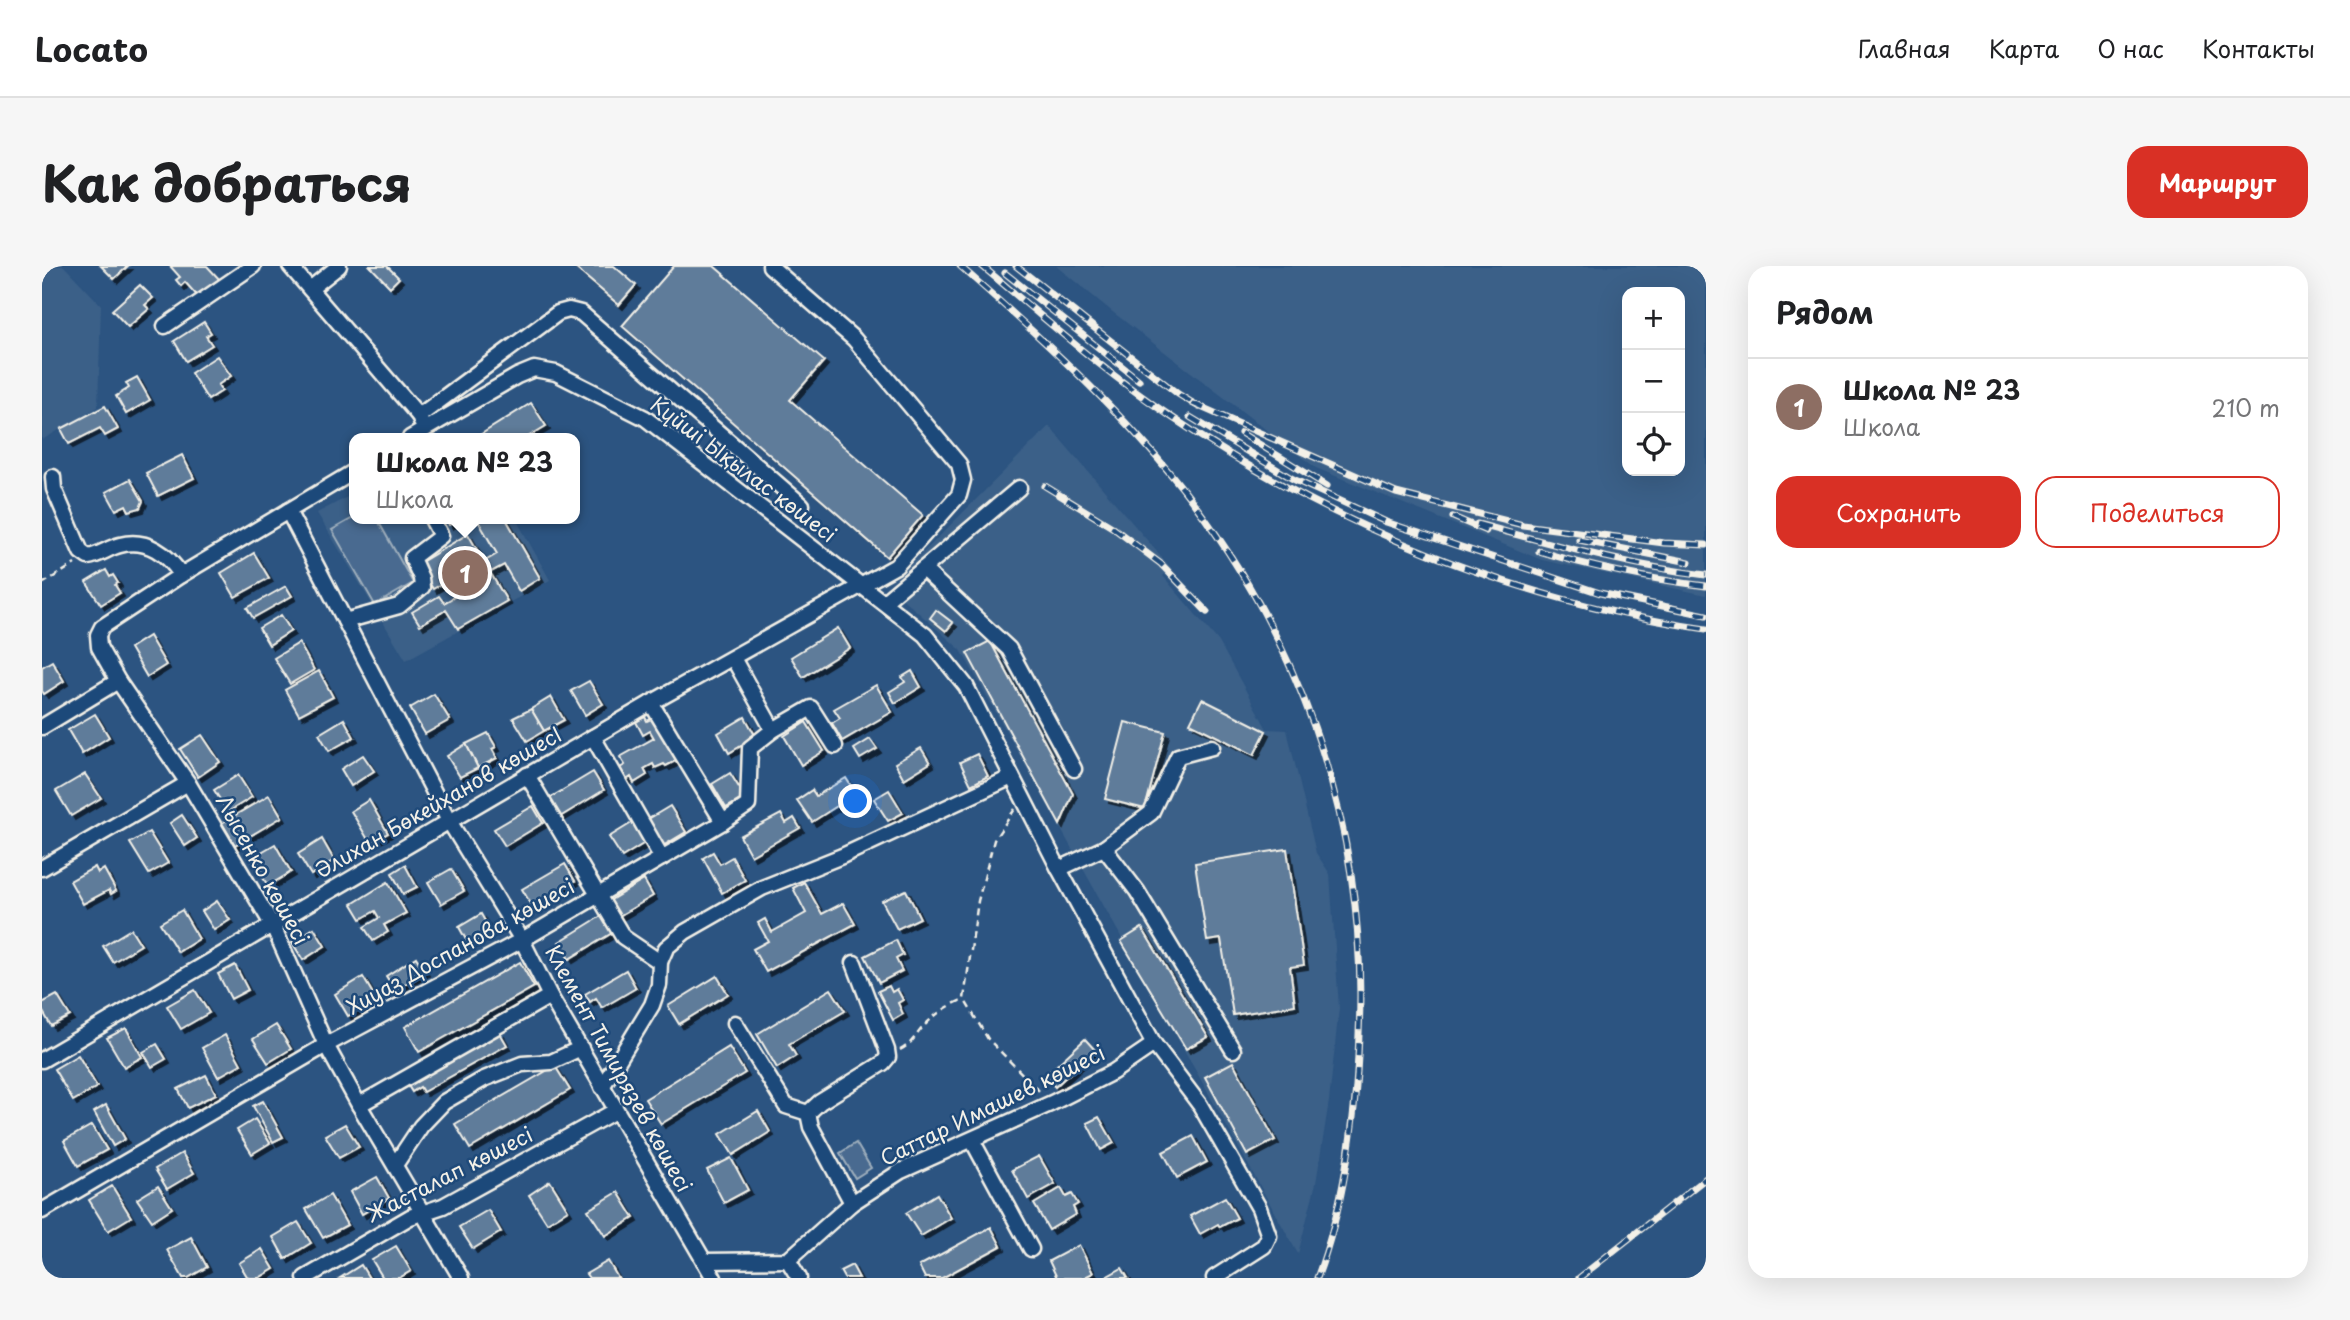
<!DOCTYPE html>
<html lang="ru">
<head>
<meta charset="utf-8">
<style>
	:root { --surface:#fff; --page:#f6f6f6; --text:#202124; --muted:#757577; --line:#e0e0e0; --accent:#d93025 }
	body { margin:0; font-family:"Playpen Sans",sans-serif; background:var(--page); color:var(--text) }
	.controls { position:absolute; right:21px; top:21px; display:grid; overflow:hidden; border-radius:14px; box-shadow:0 7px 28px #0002 }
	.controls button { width:63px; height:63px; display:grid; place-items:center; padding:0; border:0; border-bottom:2px solid var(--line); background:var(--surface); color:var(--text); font:35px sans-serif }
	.you { position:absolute; left:814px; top:536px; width:24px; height:24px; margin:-18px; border:5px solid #fff; border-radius:50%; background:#1a73e8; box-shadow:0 0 0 10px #1a73e833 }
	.badge { display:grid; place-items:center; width:46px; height:46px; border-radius:50%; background:var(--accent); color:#fff; font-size:23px; font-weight:700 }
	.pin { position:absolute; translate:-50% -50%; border:4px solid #fff; box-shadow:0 2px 7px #0006 }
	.popup { position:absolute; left:307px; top:167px; width:231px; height:91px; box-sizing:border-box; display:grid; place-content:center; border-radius:14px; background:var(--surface); filter:drop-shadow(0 2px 5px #0005); font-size:23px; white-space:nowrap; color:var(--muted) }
	.popup b { font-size:26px; color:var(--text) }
	.popup::after { content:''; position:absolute; left:50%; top:100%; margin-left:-14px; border:14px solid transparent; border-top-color:var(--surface) }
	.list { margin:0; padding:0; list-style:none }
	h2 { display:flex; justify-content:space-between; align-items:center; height:91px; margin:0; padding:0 28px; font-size:30px }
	h2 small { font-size:23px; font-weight:400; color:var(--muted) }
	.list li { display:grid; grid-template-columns:46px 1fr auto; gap:21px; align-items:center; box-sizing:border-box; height:98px; padding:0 28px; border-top:2px solid var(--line) }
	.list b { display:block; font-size:26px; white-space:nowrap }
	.list p { margin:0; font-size:23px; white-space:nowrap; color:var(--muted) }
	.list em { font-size:23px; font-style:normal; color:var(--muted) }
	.actions { display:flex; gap:14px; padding:21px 28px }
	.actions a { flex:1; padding:16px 0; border:2px solid var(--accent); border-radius:21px; text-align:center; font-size:24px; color:var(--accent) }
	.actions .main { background:var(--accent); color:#fff }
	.icon { flex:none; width:38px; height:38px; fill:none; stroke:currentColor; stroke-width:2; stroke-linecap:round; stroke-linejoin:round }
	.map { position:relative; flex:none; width:1664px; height:1012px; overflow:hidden; border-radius:21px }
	header { display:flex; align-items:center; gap:42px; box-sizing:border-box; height:98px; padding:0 35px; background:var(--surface); border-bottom:2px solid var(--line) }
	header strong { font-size:33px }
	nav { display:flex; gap:38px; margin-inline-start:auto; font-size:24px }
	.intro { display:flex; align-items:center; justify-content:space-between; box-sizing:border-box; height:168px; padding:0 42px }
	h1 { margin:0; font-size:49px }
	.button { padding:18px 32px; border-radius:21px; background:var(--accent); color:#fff; font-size:24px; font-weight:700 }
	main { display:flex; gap:42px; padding:0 42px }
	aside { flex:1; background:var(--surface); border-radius:21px; box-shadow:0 7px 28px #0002 }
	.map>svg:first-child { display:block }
	.built { fill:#3b6088; fill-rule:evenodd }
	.green { fill:#496b90; stroke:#9eaebc; stroke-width:2 }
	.building { fill:#5e7b9a; stroke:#f4f1e8; stroke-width:2; filter:url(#shadow) }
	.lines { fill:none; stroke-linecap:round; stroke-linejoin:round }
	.minor-casing { stroke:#f4f1e8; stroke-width:19 }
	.path { stroke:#f4f1e8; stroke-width:2.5; stroke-dasharray:7 5; stroke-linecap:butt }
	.minor { stroke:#1f4a7a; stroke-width:14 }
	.rail-casing { stroke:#f4f1e8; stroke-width:7 }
	.rail { stroke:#1f4a7a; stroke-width:4.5; stroke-dasharray:13; stroke-linecap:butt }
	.labels { text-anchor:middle; stroke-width:5; stroke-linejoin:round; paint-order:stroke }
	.street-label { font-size:21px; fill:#f4f1e8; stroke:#1f4a7a }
</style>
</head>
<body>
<header>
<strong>Locato</strong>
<nav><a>Главная</a><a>Карта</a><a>О нас</a><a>Контакты</a></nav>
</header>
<div class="intro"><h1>Как добраться</h1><a class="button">Маршрут</a></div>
<main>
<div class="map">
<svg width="1664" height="1012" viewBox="0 0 1664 1012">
	<defs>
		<filter id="shadow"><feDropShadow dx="4" dy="4" stdDeviation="0" flood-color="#0009"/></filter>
	</defs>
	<rect width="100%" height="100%" fill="#2c5481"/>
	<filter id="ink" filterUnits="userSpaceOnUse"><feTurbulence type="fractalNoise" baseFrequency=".0143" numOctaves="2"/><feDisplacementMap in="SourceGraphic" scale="14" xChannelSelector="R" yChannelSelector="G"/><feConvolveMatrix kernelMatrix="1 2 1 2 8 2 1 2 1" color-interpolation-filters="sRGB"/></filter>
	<g filter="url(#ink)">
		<!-- built -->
		<g class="built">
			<path d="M0,0H22L59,39L56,141L0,174Z"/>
			<path d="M1014,0H1664V329L1500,294L1274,202L1072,47ZM1638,26V205H1585V26Z"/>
			<path d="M1007,160L1129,302L1121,310L1177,376L1225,463L1245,464L1274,587L1288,608L1297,742L1287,835L1274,917L1256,988L919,384L847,321Z"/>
			<path d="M313,227V253H474L508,314L364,394L275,247Z"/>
		</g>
		<!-- green -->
		<g class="green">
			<path d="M313,251L335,253L371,317L333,339L290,264Z"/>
			<path d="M814,877L829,902L813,912L798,887Z"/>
		</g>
		<!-- building -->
		<g class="building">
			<path d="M59,0H86L72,13Z"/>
			<path d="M128,0H165L178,14L158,33L143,16L139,20L134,14L138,11Z"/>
			<path d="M328,0H345L357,12L348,21Z"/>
			<path d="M531,0H572L594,19L577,39Z"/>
			<path d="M632,0H672L782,95L748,134L881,249L845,291L580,60Z"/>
			<path d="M98,19L111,32L103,39L107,43L86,61L70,44Z"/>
			<path d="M162,56L169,67L164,70L170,79L144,95L132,75Z"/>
			<path d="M175,90L189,110L176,119L180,125L166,134L149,107Z"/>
			<path d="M95,111L108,134L84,148L74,130L87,122L84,117Z"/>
			<path d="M489,137L504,160L484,172H433Z"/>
			<path d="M63,140L76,163L63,170L58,162L27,178L19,163Z"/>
			<path d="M140,189L152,212L116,230L104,207Z"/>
			<path d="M88,213L101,235L98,242L87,245L84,239L74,244L64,226Z"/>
			<path d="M404,253H418L407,259Z"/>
			<path d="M435,253H464L498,312L477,325L462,299L436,313L430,303L455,288Z"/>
			<path d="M426,268L441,294L426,302L435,317L449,308L465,335L416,363L404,344L378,359L370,346L397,330L402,337L422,325L413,310L391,323L376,298Z"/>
			<path d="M212,287L227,312L193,331L179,307Z"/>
			<path d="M64,304L68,311L71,309L76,317L73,319L78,327L59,339L44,316Z"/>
			<path d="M244,320L250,330L211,352L205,342Z"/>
			<path d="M894,344L911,357L904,365L888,352Z"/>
			<path d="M239,349L249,365L227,379L217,362Z"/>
			<path d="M796,362L808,382L761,411L749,391Z"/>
			<path d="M107,370L124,399L105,411L88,382Z"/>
			<path d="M948,375L1031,528L1018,559L925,387Z"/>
			<path d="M257,377L272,404L248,418L232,392Z"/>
			<path d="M10,395L22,415L2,428L0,425V401Z"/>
			<path d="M277,405L291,431L257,449L243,424Z"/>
			<path d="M870,405L879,421L853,437L847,426L863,416L860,411Z"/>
			<path d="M547,415L561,438L543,449L529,425Z"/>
			<path d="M834,419L850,446L800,475L790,457L798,452L792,443Z"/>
			<path d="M392,428L408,454L383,468L368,442Z"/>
			<path d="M509,431L522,454L502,465L489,443Z"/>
			<path d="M1160,433L1224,465L1212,489L1148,457Z"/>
			<path d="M489,443L502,465L485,475L471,452Z"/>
			<path d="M53,448L67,471L40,488L26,464Z"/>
			<path d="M603,451L605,455L613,451L637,493L624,500L622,498L613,502L611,498L602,503L605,509L592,517L589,511L583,515L576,503L583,499L578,491L612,472L608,465L601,469L594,456Z"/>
			<path d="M703,451L714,471L687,487L676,467Z"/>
			<path d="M302,453L312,471L287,485L277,468Z"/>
			<path d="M764,456L782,485L759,499L742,470Z"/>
			<path d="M1083,456L1123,466L1103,543L1063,533Z"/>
			<path d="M446,467L454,481L450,483L455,492L436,502L424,478Z"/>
			<path d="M160,469L178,496L156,511L138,483Z"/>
			<path d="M828,473L835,483L818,493L812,483Z"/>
			<path d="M424,478L436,502L418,511L405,490Z"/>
			<path d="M879,482L888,497L862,513L853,497Z"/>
			<path d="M935,488L946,510L929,519L918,496Z"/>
			<path d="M321,489L332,505L309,520L299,503Z"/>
			<path d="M551,506L562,524L518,551L506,533Z"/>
			<path d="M688,507L703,531L684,542L670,518Z"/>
			<path d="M43,508L59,532L29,550L14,525Z"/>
			<path d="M196,509L210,531L186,546L172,524Z"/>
			<path d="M804,512L814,528L770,556L755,534L770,524L774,530Z"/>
			<path d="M847,524L861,547L846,555L832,533Z"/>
			<path d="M227,529L240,551L193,579L180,557Z"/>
			<path d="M327,534L346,567L328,577L309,545Z"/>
			<path d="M491,540L501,557L463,580L452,563Z"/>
			<path d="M628,540L644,566L619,581L603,555Z"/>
			<path d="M739,548L744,557L752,552L758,562L709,590L698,570Z"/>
			<path d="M140,549L155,572L143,580L128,557Z"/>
			<path d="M593,555L606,575L580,591L567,571Z"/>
			<path d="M107,566L126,597L107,608L88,577Z"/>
			<path d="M280,573L292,594L269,609L256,588Z"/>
			<path d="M233,578L249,606L226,620L209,592Z"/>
			<path d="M1245,583L1262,699L1248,701L1253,739L1191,749L1179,673L1165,675L1153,597Z"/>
			<path d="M671,586L678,598L690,591L703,614L680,627L661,592Z"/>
			<path d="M523,598L533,615L490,640L480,623Z"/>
			<path d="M363,599L375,621L361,628L350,607Z"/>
			<path d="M53,601L56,607L62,603L74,625L69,628L67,624L41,638L28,615Z"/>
			<path d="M409,603L422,625L399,638L386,616Z"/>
			<path d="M602,614L611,630L577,650L567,635Z"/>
			<path d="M346,616L364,647L342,659L346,666L331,675L322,661L337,652L333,645L319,653L310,638Z"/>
			<path d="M762,616L780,648L801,637L813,658L724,706L711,683L726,675L716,657L723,653L730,666L764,647L751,622Z"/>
			<path d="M864,624L878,652L855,663L840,635Z"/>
			<path d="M175,635L188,654L172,664L160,645Z"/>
			<path d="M140,644L157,673L136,686L118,657Z"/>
			<path d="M564,647L575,664L527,693L517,676Z"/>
			<path d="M439,648L449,666L427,679L417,661Z"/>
			<path d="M272,662L283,680L261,694L250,676Z"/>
			<path d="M1100,662L1166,771L1144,783L1079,675Z"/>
			<path d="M89,663L99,679L71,696L61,680Z"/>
			<path d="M854,674L861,689L854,693L860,705L837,717L823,690Z"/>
			<path d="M374,691L383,706L353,724L344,710Z"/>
			<path d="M478,696L492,721L377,786L363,761Z"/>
			<path d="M193,699L206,724L189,733L176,708Z"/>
			<path d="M584,704L594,722L560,742L554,732L548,736L543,728Z"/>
			<path d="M675,710L686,728L637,758L626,740Z"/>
			<path d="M321,711L334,733L306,750L293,728Z"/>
			<path d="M847,720L850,726L855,723L861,734L856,737L861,748L851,754L836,725Z"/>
			<path d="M789,723L803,745L747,778L754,790L735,802L715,768Z"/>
			<path d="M153,724L167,747L139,763L125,740Z"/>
			<path d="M15,729L28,750L9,760L0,744V737Z"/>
			<path d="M234,759L249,783L226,797L211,773Z"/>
			<path d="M84,762L100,791L82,801L65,772Z"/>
			<path d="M458,767L465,779L381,826L378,821L370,826L365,818Z"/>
			<path d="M183,769L199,798L176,811L160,782Z"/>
			<path d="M1043,773L1053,784L1013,821L1003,810Z"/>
			<path d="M115,778L124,793L110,801L101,786Z"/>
			<path d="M687,781L703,807L619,858L603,833Z"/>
			<path d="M36,789L55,821L31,835L12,803Z"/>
			<path d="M1191,796L1233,874L1205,889L1163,811Z"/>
			<path d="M513,800L528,824L428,883L413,858Z"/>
			<path d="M164,809L174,828L146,842L136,823Z"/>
			<path d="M221,835L241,871L231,876L211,840Z"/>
			<path d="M64,839L83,873L71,880L52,846Z"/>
			<path d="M716,845L728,866L691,889L678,868Z"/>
			<path d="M1057,851L1072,877L1059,884L1045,857Z"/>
			<path d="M213,853L228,877L210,888L195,864Z"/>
			<path d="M303,858L317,881L297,892L283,869Z"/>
			<path d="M50,859L65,884L36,900L22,875Z"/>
			<path d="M1151,870L1165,896L1135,912L1121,886Z"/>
			<path d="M140,887L152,907L125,923L113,903Z"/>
			<path d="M997,890L1013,918L986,933L970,904Z"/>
			<path d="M689,892L706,924L682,937L665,904Z"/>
			<path d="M335,911L347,932L320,948L308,926Z"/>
			<path d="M508,915L526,944L505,957L487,929Z"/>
			<path d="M70,920L89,951L66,965L47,934Z"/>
			<path d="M116,920L130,942L110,955L95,933Z"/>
			<path d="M1019,922L1024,931L1030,928L1036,938L1031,941L1034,948L1007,964L992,938Z"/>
			<path d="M576,926L592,952L563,970L546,944Z"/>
			<path d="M895,928L909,952L879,970L864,947Z"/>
			<path d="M288,929L305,959L281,972L264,943Z"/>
			<path d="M1183,931L1195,952L1178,961L1176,958L1158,968L1148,950Z"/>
			<path d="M446,944L459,966L431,983L417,961Z"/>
			<path d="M256,956L269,977L243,993L231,971Z"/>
			<path d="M949,961L959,980L900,1012H883L877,1000Z"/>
			<path d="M149,971L165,1001L146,1012H141L125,984Z"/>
			<path d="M1037,979L1051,1007L1041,1012H1015L1007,995Z"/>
			<path d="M354,980L369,1005L357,1012H341L330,994Z"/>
			<path d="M220,983L232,1003L217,1012H206L197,997Z"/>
			<path d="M566,995L576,1012H547L544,1008Z"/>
			<path d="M319,999L327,1012H298Z"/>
			<path d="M810,999L817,1012H802L798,1005Z"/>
			<path d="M1080,1002L1086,1012H1062Z"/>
		</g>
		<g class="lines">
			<!-- minor casing -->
			<g class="minor-casing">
				<g id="minor">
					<path d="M248,0L377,150L379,156"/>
					<path d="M268,23L297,0"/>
					<path d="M123,60L211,0"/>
					<path d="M377,150L516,47L527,44L539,47L760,239"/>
					<path d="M368,172L475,110L492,103L514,107L603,152L883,369L924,420L1017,603L1112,778L1158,839L1217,942L1227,970L1222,980L1172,1012"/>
					<path d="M313,205L139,309L60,361L56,369L57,381L76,415L146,517L231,660L284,779L317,839L419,1012"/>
					<path d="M11,211L12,223L39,286L46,291C58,289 66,282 78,279C105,272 126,288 139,309"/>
					<path d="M246,245L407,555L480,674L508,730L672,1012"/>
					<path d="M881,303L967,383L1032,503"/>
					<path d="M842,336L977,222"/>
					<path d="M303,355L357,340L380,321L379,312L370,292L399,270L390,253"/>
					<path d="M691,392L731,464"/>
					<path d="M609,437L681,556"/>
					<path d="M0,461L76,415"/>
					<path d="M551,471L620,592"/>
					<path d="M485,509L581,671L618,696"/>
					<path d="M1062,582L1095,625L1191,784"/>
					<path d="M0,602L146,517"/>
					<path d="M1017,603L1062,582L1109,547L1136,490L1170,481"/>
					<path d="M693,757L744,840L766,847"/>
					<path d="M0,794L609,437L854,300L917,229L921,214L917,198L812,73L728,0"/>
					<path d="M560,821L610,739L617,719L618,696L624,682L643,666L720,622L800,590L970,511"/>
					<path d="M317,839L508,730"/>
					<path d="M930,874L989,983"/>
					<path d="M353,899L379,860L402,836L442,813L480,798L509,796L539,782"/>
					<path d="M810,937L769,861L766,847L778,836L841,797L846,791L845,784L812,697"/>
					<path d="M0,945L284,779L480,674L681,556L706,539L708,482L731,464L769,442L793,480"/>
					<path d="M746,994L757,1012"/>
					<path d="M662,995L746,994L810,937L859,905L1010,837L1071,806L1112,778"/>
					<path d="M263,1012L368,951L401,940L573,845"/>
				</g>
			</g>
			<!-- path -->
			<g class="path">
				<path d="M0,318L33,298"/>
				<path d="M973,543L952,574L936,635L922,733L946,773L1000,828"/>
				<path d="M858,784C872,777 874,767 885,757C896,746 908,739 922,733"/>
			</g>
			<!-- minor -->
			<use href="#minor" class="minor"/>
			<!-- rail casing -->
			<g class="rail-casing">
				<g id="rail">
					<path d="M918,0C987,61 1057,124 1117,194C1255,355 1327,556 1317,768C1314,850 1304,935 1275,1012"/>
					<path d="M940,0C1002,52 1063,107 1131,152C1291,260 1473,335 1664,363"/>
					<path d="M974,0L1136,128L1157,141"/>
					<path d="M963,7L1097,114"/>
					<path d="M1150,137L1354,227L1481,259L1622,277L1664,279"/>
					<path d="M1148,151L1251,213L1344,256L1558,327L1664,349"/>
					<path d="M1199,167L1285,220"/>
					<path d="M1003,220L1070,261L1119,298L1165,346"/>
					<path d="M1411,251L1444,265"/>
					<path d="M1435,258C1511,278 1586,300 1664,309"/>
					<path d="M1537,274L1647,296"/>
					<path d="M1497,285C1551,302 1607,313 1664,320"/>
					<path d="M1537,1012L1664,912"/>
				</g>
			</g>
			<!-- rail -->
			<use href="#rail" class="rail"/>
		</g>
	</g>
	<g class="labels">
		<!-- street labels -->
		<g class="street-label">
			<text transform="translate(701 204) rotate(37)" y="7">Күйші Ықылас көшесі</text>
			<text transform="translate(397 537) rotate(-30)" y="7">Әлихан Бөкейханов көшесI</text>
			<text transform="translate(220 604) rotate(61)" y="7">Лысенко көшесі</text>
			<text transform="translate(419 681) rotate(-29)" y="7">Хиуаз Доспанова көшесі</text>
			<text transform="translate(576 803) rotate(61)" y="7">Клемент Тимирязев көшесі</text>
			<text transform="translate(951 840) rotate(-26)" y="7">Саттар Имашев көшесі</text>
			<text transform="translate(408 909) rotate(-27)" y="7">Жасталап көшесі</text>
		</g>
	</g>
</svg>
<div class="controls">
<button>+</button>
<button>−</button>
<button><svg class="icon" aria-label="locate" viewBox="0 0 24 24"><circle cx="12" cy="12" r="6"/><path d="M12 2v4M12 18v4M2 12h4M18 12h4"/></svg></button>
</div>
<div class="you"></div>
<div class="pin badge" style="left:423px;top:307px;background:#8d6e63">1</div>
<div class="popup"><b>Школа № 23</b>Школа</div>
</div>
<aside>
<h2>Рядом<small></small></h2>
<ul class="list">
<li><span class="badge" style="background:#8d6e63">1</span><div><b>Школа № 23</b><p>Школа</p></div><em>210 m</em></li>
</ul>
<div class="actions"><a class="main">Сохранить</a><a>Поделиться</a></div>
</aside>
</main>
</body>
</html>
